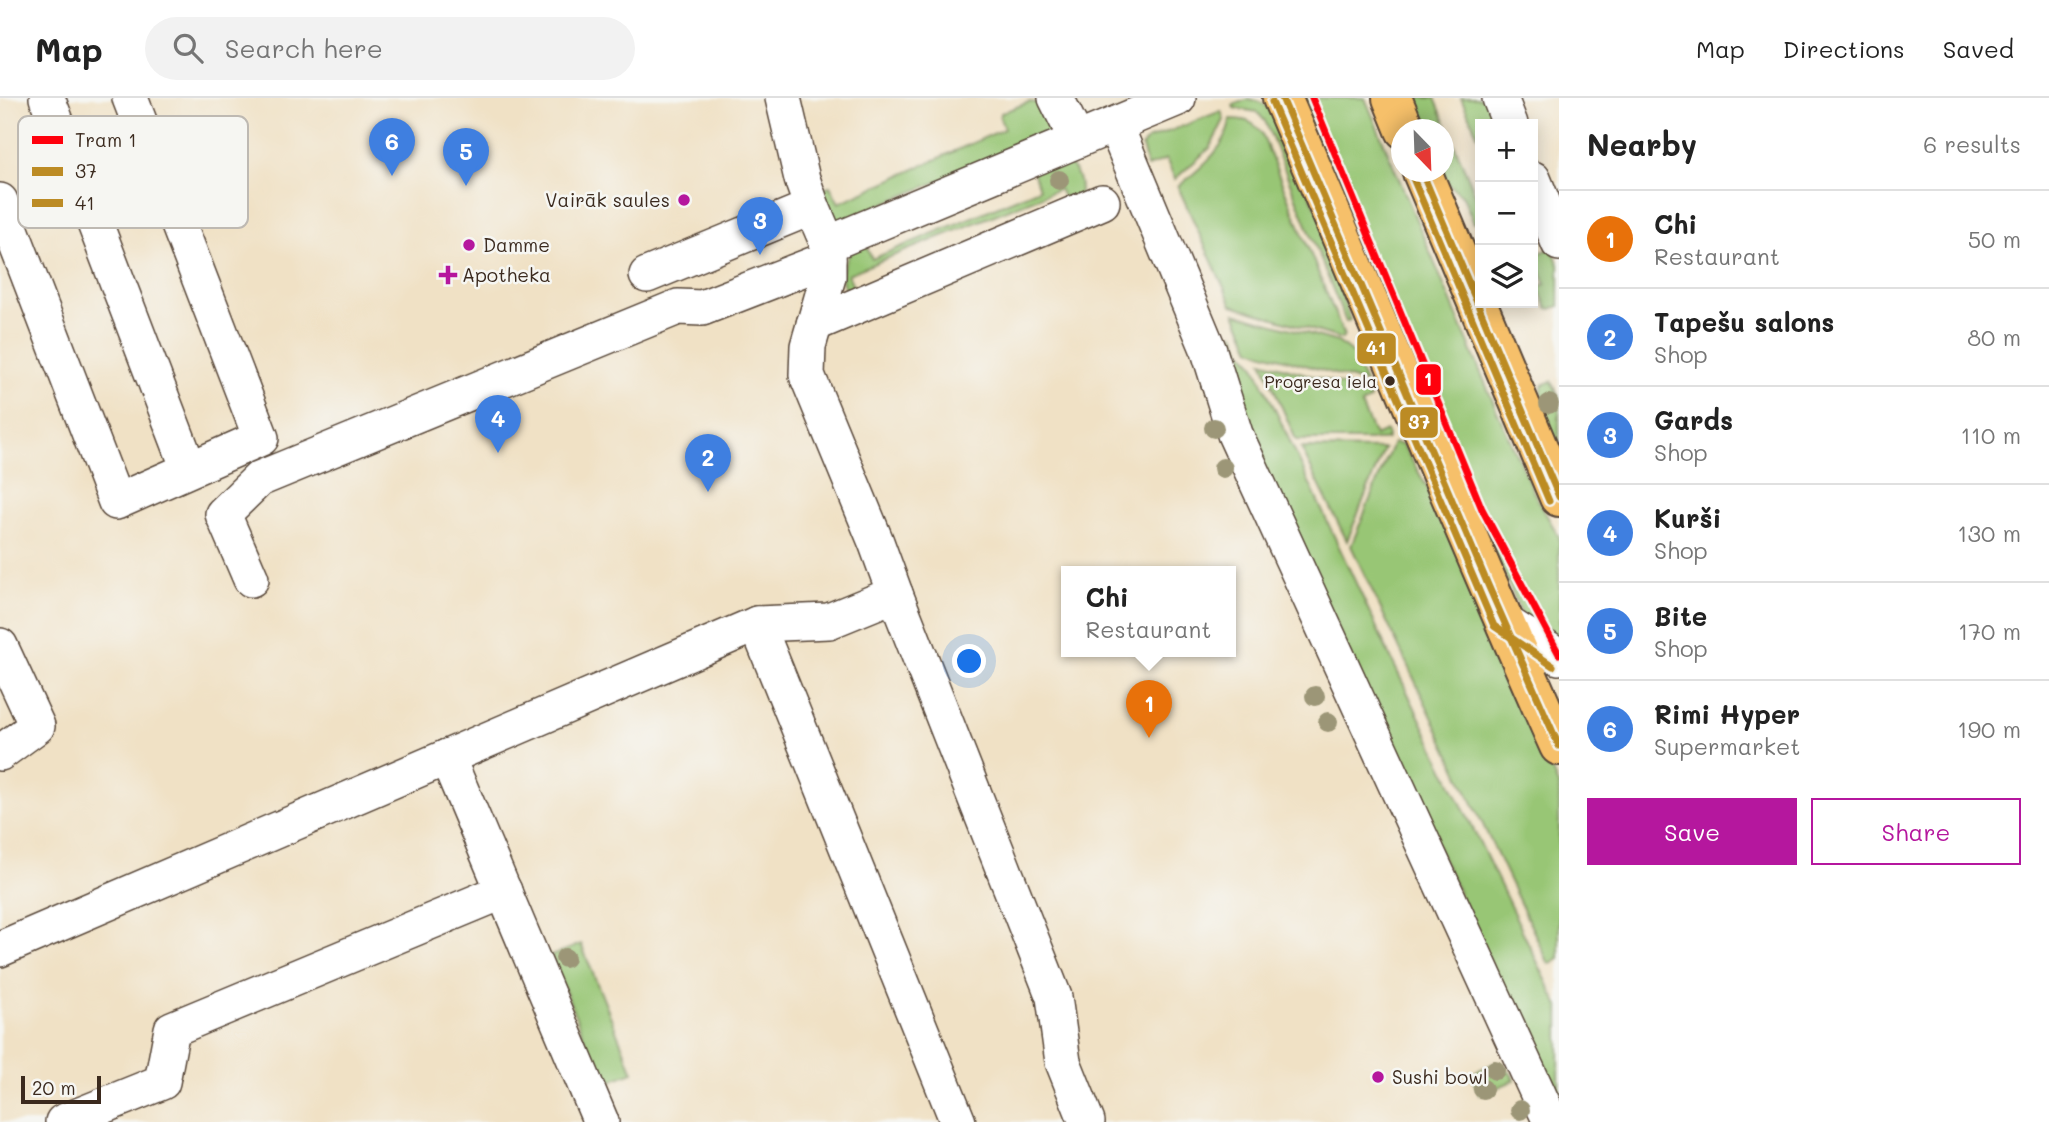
<!DOCTYPE html>
<html lang="en">
<head>
<meta charset="utf-8">
<style>
	:root { --surface:#fff; --page:#f2f2f2; --text:#222; --muted:#767676; --line:#e0e0e0; --accent:#b5179e }
	body { margin:0; font-family:Mali,sans-serif; background:var(--page); color:var(--text) }
	.controls { position:absolute; right:21px; top:21px; display:grid; overflow:hidden; border-radius:0px; box-shadow:0 4px 18px #0003 }
	.controls button { width:63px; height:63px; display:grid; place-items:center; padding:0; border:0; border-bottom:2px solid var(--line); background:var(--surface); color:var(--text); font:35px sans-serif }
	.compass { position:absolute; left:1391px; top:21px; width:63px; height:63px; border-radius:50%; background:var(--surface); box-shadow:0 4px 18px #0003; rotate:157deg }
	.scale { position:absolute; left:21px; bottom:18px; width:80px; box-sizing:border-box; padding-left:7px; border:4px solid #3b2a1e; border-top:0; font-size:19px; line-height:24px; white-space:nowrap; color:#3b2a1e; -webkit-text-stroke:5px #f6f6f2; paint-order:stroke }
	.you { position:absolute; left:970px; top:564px; width:24px; height:24px; margin:-18px; border:5px solid #fff; border-radius:50%; background:#1a73e8; box-shadow:0 0 0 10px #1a73e833 }
	.badge { display:grid; place-items:center; width:46px; height:46px; border-radius:50%; background:var(--accent); color:#fff; font-size:23px; font-weight:700 }
	.pin { position:absolute; translate:-50% -58px; filter:drop-shadow(0 2px 4px #0008) }
	.pin::after { content:''; position:absolute; top:37px; width:24px; height:21px; background:inherit; clip-path:polygon(0 0,100% 0,50% 100%) }
	.popup { position:absolute; left:1061px; top:468px; width:175px; height:91px; box-sizing:border-box; display:grid; place-content:center; border-radius:0px; background:var(--surface); filter:drop-shadow(0 2px 5px #0005); font-size:23px; white-space:nowrap; color:var(--muted) }
	.popup b { font-size:26px; color:var(--text) }
	.popup::after { content:''; position:absolute; left:50%; top:100%; margin-left:-14px; border:14px solid transparent; border-top-color:var(--surface) }
	.list { margin:0; padding:0; list-style:none }
	h2 { display:flex; justify-content:space-between; align-items:center; height:91px; margin:0; padding:0 28px; font-size:30px }
	h2 small { font-size:23px; font-weight:400; color:var(--muted) }
	.list li { display:grid; grid-template-columns:46px 1fr auto; gap:21px; align-items:center; box-sizing:border-box; height:98px; padding:0 28px; border-top:2px solid var(--line) }
	.list b { display:block; font-size:26px; white-space:nowrap }
	.list p { margin:0; font-size:23px; white-space:nowrap; color:var(--muted) }
	.list em { font-size:23px; font-style:normal; color:var(--muted) }
	.actions { display:flex; gap:14px; padding:21px 28px }
	.actions a { flex:1; padding:16px 0; border:2px solid var(--accent); border-radius:0px; text-align:center; font-size:24px; color:var(--accent) }
	.actions .main { background:var(--accent); color:#fff }
	.icon { flex:none; width:38px; height:38px; fill:none; stroke:currentColor; stroke-width:2; stroke-linecap:round; stroke-linejoin:round }
	.map { position:relative; flex:none; width:1559px; height:1024px; overflow:hidden }
	header { display:flex; align-items:center; gap:42px; box-sizing:border-box; height:98px; padding:0 35px; background:var(--surface); border-bottom:2px solid var(--line) }
	header strong { font-size:33px }
	nav { display:flex; gap:38px; margin-inline-start:auto; font-size:24px }
	.search { width:490px; height:63px; background:var(--page); display:flex; align-items:center; gap:18px; box-sizing:border-box; padding:0 24px; border-radius:38px; color:var(--muted); font-size:26px }
	main { display:flex }
	aside { flex:1; background:var(--surface) }
	.map>svg:first-child { display:block }
	.green { fill:#98c675; stroke:#6a784a; stroke-width:2 }
	.lines { fill:none; stroke-linecap:round; stroke-linejoin:round }
	.minor-casing { stroke:#564537; stroke-width:38 }
	.major-casing { stroke:#564537; stroke-width:42 }
	.minor { stroke:#fff; stroke-width:35 }
	.major { stroke:#f6c06b; stroke-width:38 }
	.bus-1-casing { stroke:#f6f6f2; stroke-width:12 }
	.bus-2-casing { stroke:#f6f6f2; stroke-width:12 }
	.bus-1 { stroke:#bc8b24; stroke-width:7 }
	.bus-2 { stroke:#bc8b24; stroke-width:7 }
	.tram-1-casing { stroke:#f6f6f2; stroke-width:12 }
	.tram-1 { stroke:#ff000c; stroke-width:7 }
	.tree { fill:#9c9677 }
	.poi-dot { fill:#b5179e; stroke:#f6f6f2; stroke-width:2.5 }
	.bus-dot { fill:#3b2a1e; stroke:#f6f6f2; stroke-width:2.5 }
	.labels { text-anchor:middle; stroke-width:5; stroke-linejoin:round; paint-order:stroke }
	.bus-label { font-size:17px; fill:#3b2a1e; stroke:#f6f6f2; text-anchor:end }
	.poi-label { font-size:19px; fill:#3b2a1e; stroke:#f6f6f2; text-anchor:start }
	.key { fill:#f6f6f2; stroke:#beb9b2; stroke-width:2 }
	.key-label { font-size:19px; fill:#3b2a1e }
	.line-badge { stroke:#f6f6f2; stroke-width:2.5 }
	.badge-label { font-size:19px; text-anchor:middle; font-weight:bold; fill:#fff }
</style>
</head>
<body>
<header>
<strong>Map</strong>
<div class="search"><svg class="icon" aria-label="search" viewBox="0 0 24 24"><circle cx="10" cy="10" r="6"/><path d="M15 15l6 6"/></svg>Search here</div>
<nav><a>Map</a><a>Directions</a><a>Saved</a></nav>
</header>
<main>
<div class="map">
<svg width="1559" height="1024" viewBox="0 0 1559 1024">
	<rect width="100%" height="100%" fill="#f6f6f2"/>
	<filter id="ink" filterUnits="userSpaceOnUse"><feTurbulence type="fractalNoise" baseFrequency=".0143" numOctaves="2"/><feDisplacementMap in="SourceGraphic" scale="14" xChannelSelector="R" yChannelSelector="G"/><feConvolveMatrix kernelMatrix="1 2 1 2 8 2 1 2 1" color-interpolation-filters="sRGB"/></filter>
	<filter id="wash" filterUnits="userSpaceOnUse"><feTurbulence type="fractalNoise" baseFrequency=".00686" numOctaves="4" result="noise"/><feDisplacementMap in="SourceGraphic" scale="28" xChannelSelector="R" yChannelSelector="G"/><feGaussianBlur stdDeviation="1.57" result="paint"/><feColorMatrix in="noise" values="0 0 0 0 0 0 0 0 0 0 0 0 0 0 0 0 0 1.4 0 .05"/><feComposite in="paint" operator="in"/></filter>
	<g filter="url(#wash)">
		<rect width="100%" height="100%" fill="#f0e1c5"/>
		<!-- green -->
		<g class="green">
			<path d="M1305,0H1365L1497,313L1533,393L1559,439V544L1525,524L1461,375L1344,90Z"/>
			<path d="M1411,0H1435L1480,108V122L1474,125L1463,98L1445,83L1442,74H1444V32L1424,31Z"/>
			<path d="M1461,0H1491L1502,26H1480V40L1478,38Z"/>
			<path d="M1248,1L1257,3L1273,10L1323,126L1337,182L1350,222L1346,224L1265,23L1257,14L1234,10L1233,7Z"/>
			<path d="M1029,4L1039,5C1045,18 1052,26 1047,40L835,125L820,91L830,88L839,105L1004,31L1000,20L1001,15Z"/>
			<path d="M1221,13L1224,22L1210,50L1175,81L1166,61L1147,69L1142,48L1147,42Z"/>
			<path d="M1230,21C1246,21 1253,23 1262,36L1344,238L1342,241L1232,207L1178,89C1199,71 1228,50 1230,21Z"/>
			<path d="M1066,64C1078,74 1082,84 1079,100L1066,105L1059,91L848,176L855,193L845,191C836,173 848,153 864,143L872,161L1039,91L1033,73Z"/>
			<path d="M1552,150L1559,167V208L1551,211L1547,210L1538,189L1546,186L1535,159V157Z"/>
			<path d="M1235,215L1338,244L1354,257L1365,285L1251,251Z"/>
			<path d="M1235,235L1242,253L1254,266L1388,554L1559,909V1014L1240,317L1216,244Z"/>
			<path d="M1262,263L1367,294L1370,301L1361,307L1375,338L1386,333L1388,338L1387,341L1382,342H1296Z"/>
			<path d="M1552,283L1559,300V344L1555,341L1542,312V287Z"/>
			<path d="M1393,345L1403,347L1451,431L1559,690V860L1549,866L1351,448Z"/>
			<path d="M1301,350L1384,351L1347,443Z"/>
			<path d="M581,846L633,974L603,986L551,858Z"/>
			<path d="M1495,965C1504,969 1510,972 1515,982L1480,997L1470,976Z"/>
		</g>
	</g>
	<g filter="url(#ink)">
		<g class="lines">
			<!-- minor casing -->
			<g class="minor-casing">
				<g id="minor">
					<path d="M47,0L189,371"/>
					<path d="M783,0L802,81L812,109L828,146V179L808,248L807,277L876,444L895,496L1054,899L1063,964L1087,1024"/>
					<path d="M1056,0L1077,42"/>
					<path d="M1500,0L1510,26"/>
					<path d="M1115,27L1209,253L1235,336L1551,1024"/>
					<path d="M1533,81L1559,145"/>
					<path d="M0,103L116,404L261,340L130,0"/>
					<path d="M828,146L1178,0"/>
					<path d="M647,177L812,109"/>
					<path d="M814,226L1102,104"/>
					<path d="M251,481L223,416L259,381L678,209L702,210L828,161"/>
					<path d="M1503,523L1559,559"/>
					<path d="M757,526L958,1024"/>
					<path d="M0,548L37,628L0,655"/>
					<path d="M447,659L601,1024"/>
					<path d="M0,851L757,526L829,523L895,496"/>
					<path d="M63,1024L162,984L172,931L504,793"/>
				</g>
			</g>
			<!-- major casing -->
			<g class="major-casing">
				<g id="major">
					<path d="M1282,0C1375,215 1463,434 1559,648"/>
					<path d="M1392,0L1405,32"/>
					<path d="M1422,74L1559,399"/>
				</g>
			</g>
			<!-- minor -->
			<use href="#minor" class="minor"/>
			<!-- major -->
			<use href="#major" class="major"/>
			<!-- bus-1 casing -->
			<g class="bus-1-casing">
				<g id="bus-1">
					<path d="M1282,0L1488,487L1559,648"/>
					<path d="M1422,74L1559,399"/>
				</g>
			</g>
			<!-- bus-2 casing -->
			<g class="bus-2-casing">
				<g id="bus-2">
					<path d="M1272,4L1494,528L1553,568"/>
					<path d="M1412,78L1549,403"/>
				</g>
			</g>
			<!-- bus-1 -->
			<use href="#bus-1" class="bus-1"/>
			<!-- bus-2 -->
			<use href="#bus-2" class="bus-2"/>
			<!-- tram-1 casing -->
			<g class="tram-1-casing">
				<path id="tram-1" d="M1312,0L1482,411L1559,556"/>
			</g>
			<!-- tram-1 -->
			<use href="#tram-1" class="tram-1"/>
		</g>
		<!-- trees -->
		<g class="tree">
			<circle cx="1059" cy="82" r="10"/>
			<circle cx="1549" cy="306" r="10"/>
			<circle cx="1214" cy="330" r="10"/>
			<circle cx="1223" cy="370" r="10"/>
			<circle cx="1315" cy="598" r="10"/>
			<circle cx="1328" cy="624" r="10"/>
			<circle cx="565" cy="860" r="10"/>
			<circle cx="1495" cy="972" r="10"/>
			<circle cx="1483" cy="991" r="10"/>
			<circle cx="1520" cy="1012" r="10"/>
		</g>
	</g>
	<!-- markers -->
	<g class="poi-dot">
		<circle cx="684" cy="102" r="7"/>
		<circle cx="469" cy="147" r="7"/>
		<path d="M444.5 166.5h7v7h7v7h-7v7h-7v-7h-7v-7h7z"/>
		<circle cx="1378" cy="979" r="7"/>
	</g>
	<circle class="bus-dot" cx="1390" cy="283" r="6"/>
	<g class="labels">
		<!-- bus labels -->
		<g class="bus-label">
			<text x="1377" y="290">Progresa iela</text>
		</g>
		<!-- poi labels -->
		<g class="poi-label">
			<text x="670" y="109" text-anchor="end">Vairāk saules</text>
			<text x="483" y="154">Damme</text>
			<text x="462" y="184">Apotheka</text>
			<text x="1392" y="986">Sushi bowl</text>
		</g>
	</g>
	<!-- legend -->
	<rect x="18" y="18" width="230" height="112" rx="10" class="key"/>
	<rect x="32" y="38" width="31" height="8" fill="#ff000c"/>
	<rect x="32" y="69" width="31" height="9" fill="#bc8b24"/>
	<rect x="32" y="101" width="31" height="8" fill="#bc8b24"/>
	<g class="key-label">
		<text x="75" y="49">Tram 1</text>
		<text x="75" y="80">37</text>
		<text x="75" y="112">41</text>
	</g>
	<g class="line-badge">
		<rect x="1356" y="234" width="41" height="33" rx="7" fill="#bc8b24"/>
		<rect x="1415" y="265" width="27" height="33" rx="7" fill="#ff000c"/>
		<rect x="1399" y="308" width="40" height="33" rx="7" fill="#bc8b24"/>
	</g>
	<g class="badge-label">
		<text x="1376" y="257">41</text>
		<text x="1428" y="288">1</text>
		<text x="1419" y="331">37</text>
	</g>
</svg>
<div class="controls">
<button>+</button>
<button>−</button>
<button><svg class="icon" aria-label="layers" viewBox="0 0 24 24"><path d="M12 4l9 5-9 5-9-5zM3 14l9 5 9-5"/></svg></button>
</div>
<svg class="compass" viewBox="-18 -18 36 36"><path d="M0-13l5 13h-10z" fill="#e53935"/><path d="M0 13l5-13h-10z" fill="#767676"/></svg>
<div class="scale">20 m</div>
<div class="you"></div>
<div class="pin badge" style="left:1149px;top:640px;background:#e8710a">1</div>
<div class="popup"><b>Chi</b>Restaurant</div>
<div class="pin badge" style="left:708px;top:394px;background:#3f7fe0">2</div>
<div class="pin badge" style="left:760px;top:157px;background:#3f7fe0">3</div>
<div class="pin badge" style="left:498px;top:355px;background:#3f7fe0">4</div>
<div class="pin badge" style="left:466px;top:88px;background:#3f7fe0">5</div>
<div class="pin badge" style="left:392px;top:78px;background:#3f7fe0">6</div>
</div>
<aside>
<h2>Nearby<small>6 results</small></h2>
<ul class="list">
<li><span class="badge" style="background:#e8710a">1</span><div><b>Chi</b><p>Restaurant</p></div><em>50 m</em></li>
<li><span class="badge" style="background:#3f7fe0">2</span><div><b>Tapešu salons</b><p>Shop</p></div><em>80 m</em></li>
<li><span class="badge" style="background:#3f7fe0">3</span><div><b>Gards</b><p>Shop</p></div><em>110 m</em></li>
<li><span class="badge" style="background:#3f7fe0">4</span><div><b>Kurši</b><p>Shop</p></div><em>130 m</em></li>
<li><span class="badge" style="background:#3f7fe0">5</span><div><b>Bite</b><p>Shop</p></div><em>170 m</em></li>
<li><span class="badge" style="background:#3f7fe0">6</span><div><b>Rimi Hyper</b><p>Supermarket</p></div><em>190 m</em></li>
</ul>
<div class="actions"><a class="main">Save</a><a>Share</a></div>
</aside>
</main>
</body>
</html>
